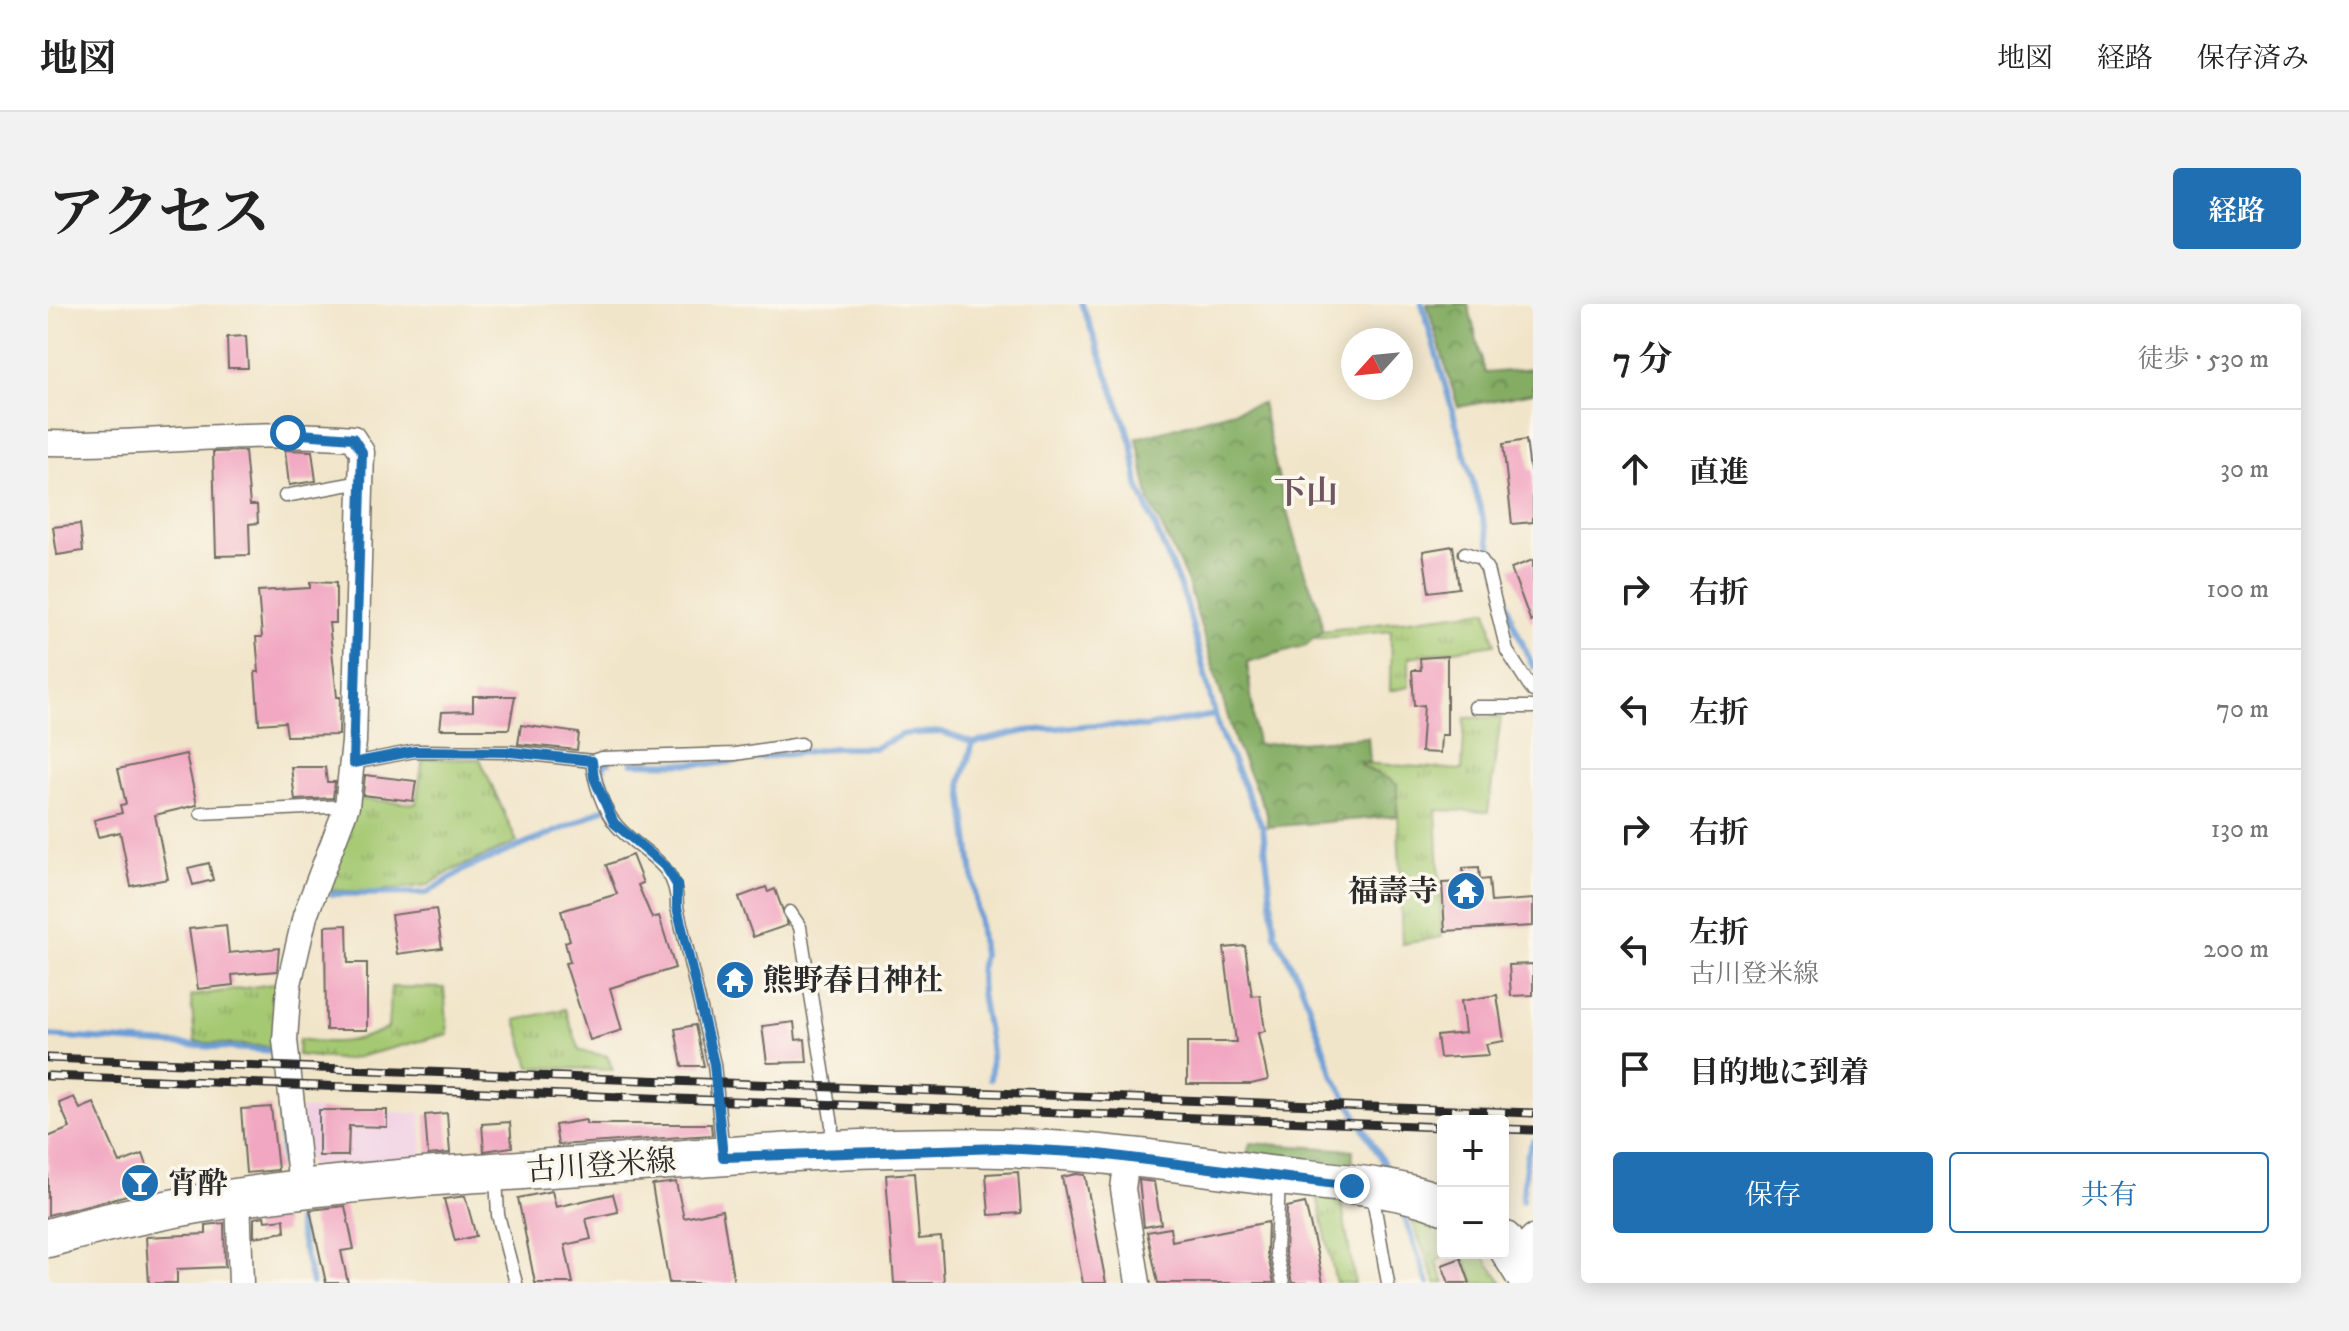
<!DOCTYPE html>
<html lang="ja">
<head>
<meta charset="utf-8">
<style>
	:root { --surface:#fff; --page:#f2f2f2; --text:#222; --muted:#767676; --line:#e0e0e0; --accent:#1f6fb2 }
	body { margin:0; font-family:"IM FELL DW Pica","Noto Serif JP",serif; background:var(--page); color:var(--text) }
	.controls { position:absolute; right:24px; bottom:24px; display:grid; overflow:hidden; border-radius:8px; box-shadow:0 4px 20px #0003 }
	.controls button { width:72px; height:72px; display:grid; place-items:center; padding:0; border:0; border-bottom:2px solid var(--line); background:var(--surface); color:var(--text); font:40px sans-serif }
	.compass { position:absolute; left:1293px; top:24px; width:72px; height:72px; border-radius:50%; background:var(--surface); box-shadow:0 4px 20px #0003; rotate:243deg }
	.stop { position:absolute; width:24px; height:24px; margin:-18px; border:6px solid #1f6fb2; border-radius:50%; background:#fff }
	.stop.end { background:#1f6fb2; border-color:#fff; box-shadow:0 2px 8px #0008 }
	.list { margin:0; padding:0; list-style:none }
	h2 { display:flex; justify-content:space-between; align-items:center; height:104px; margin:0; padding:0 32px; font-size:34px }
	h2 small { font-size:26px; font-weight:400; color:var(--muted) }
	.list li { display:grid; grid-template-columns:52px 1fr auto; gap:24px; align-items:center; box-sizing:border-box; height:120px; padding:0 32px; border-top:2px solid var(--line) }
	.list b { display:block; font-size:30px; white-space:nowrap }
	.list p { margin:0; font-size:26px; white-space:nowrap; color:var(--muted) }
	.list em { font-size:26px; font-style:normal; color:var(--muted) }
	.actions { display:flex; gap:16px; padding:24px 32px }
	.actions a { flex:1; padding:18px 0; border:2px solid var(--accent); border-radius:8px; text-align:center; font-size:28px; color:var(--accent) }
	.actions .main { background:var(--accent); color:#fff }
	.icon { flex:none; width:44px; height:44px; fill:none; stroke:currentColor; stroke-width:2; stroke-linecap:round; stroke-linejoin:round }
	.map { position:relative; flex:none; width:1485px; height:979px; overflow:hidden; border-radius:8px }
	header { display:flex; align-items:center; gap:48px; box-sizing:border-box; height:112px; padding:0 40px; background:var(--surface); border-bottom:2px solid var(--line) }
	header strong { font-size:38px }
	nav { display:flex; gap:44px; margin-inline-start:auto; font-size:28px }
	.intro { display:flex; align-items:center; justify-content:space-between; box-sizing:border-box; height:192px; padding:0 48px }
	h1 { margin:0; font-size:56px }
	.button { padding:20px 36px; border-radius:8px; background:var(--accent); color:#fff; font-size:28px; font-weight:700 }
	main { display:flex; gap:48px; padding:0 48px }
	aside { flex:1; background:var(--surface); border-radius:8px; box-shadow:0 4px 20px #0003 }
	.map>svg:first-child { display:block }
	.built { fill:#f1d0e3 }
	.grass { fill:url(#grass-tufts); stroke:#687a4e; stroke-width:2 }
	.forest { fill:url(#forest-crowns); stroke:#586c48; stroke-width:2 }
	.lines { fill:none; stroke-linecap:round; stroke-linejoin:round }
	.stream { stroke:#6c9dd6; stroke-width:6 }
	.building { fill:#f1a6c1 }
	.service-casing { stroke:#706c62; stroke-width:15 }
	.minor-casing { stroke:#706c62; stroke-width:27 }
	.primary-casing { stroke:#706c62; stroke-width:41 }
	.service { stroke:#fff; stroke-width:12 }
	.minor { stroke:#fff; stroke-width:24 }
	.primary { stroke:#fff; stroke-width:38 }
	.rail-casing { stroke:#2b2b2b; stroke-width:9 }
	.rail { stroke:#fbf7ec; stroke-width:6; stroke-dasharray:18; stroke-linecap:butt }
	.route { stroke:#1f6fb2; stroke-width:10 }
	.labels { text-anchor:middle; stroke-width:7; stroke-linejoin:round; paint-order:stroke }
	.poi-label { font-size:30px; font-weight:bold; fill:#2b2b2b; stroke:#fbf7ec; text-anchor:start }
	.street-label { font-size:30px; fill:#2b2b2b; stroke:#fbf7ec }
	.neighbourhood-label { font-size:32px; font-weight:bold; fill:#705660; stroke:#fbf7ec }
</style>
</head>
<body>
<header>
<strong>地図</strong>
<nav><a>地図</a><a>経路</a><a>保存済み</a></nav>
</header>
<div class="intro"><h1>アクセス</h1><a class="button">経路</a></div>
<main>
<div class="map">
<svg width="1485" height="979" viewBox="0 0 1485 979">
	<defs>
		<pattern id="grass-tufts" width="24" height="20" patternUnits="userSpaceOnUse" patternTransform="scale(2)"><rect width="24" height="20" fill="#a5c972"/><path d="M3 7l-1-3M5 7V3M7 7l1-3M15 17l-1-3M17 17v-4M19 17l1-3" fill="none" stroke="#87a35e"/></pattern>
		<pattern id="forest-crowns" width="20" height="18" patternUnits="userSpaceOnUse" patternTransform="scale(2)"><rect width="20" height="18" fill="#84ad64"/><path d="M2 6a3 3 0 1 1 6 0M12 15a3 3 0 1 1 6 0" fill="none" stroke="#6c8d53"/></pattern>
	</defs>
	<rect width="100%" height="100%" fill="#fbf7ec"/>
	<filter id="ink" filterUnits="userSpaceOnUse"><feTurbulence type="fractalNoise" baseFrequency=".0125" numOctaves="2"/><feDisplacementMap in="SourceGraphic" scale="16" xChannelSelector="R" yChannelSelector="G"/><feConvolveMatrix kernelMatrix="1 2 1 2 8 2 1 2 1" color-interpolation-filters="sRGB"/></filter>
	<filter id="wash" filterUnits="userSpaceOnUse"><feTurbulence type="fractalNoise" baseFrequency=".006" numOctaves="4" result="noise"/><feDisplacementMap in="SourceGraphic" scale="32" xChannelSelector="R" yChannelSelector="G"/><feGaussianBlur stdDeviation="1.8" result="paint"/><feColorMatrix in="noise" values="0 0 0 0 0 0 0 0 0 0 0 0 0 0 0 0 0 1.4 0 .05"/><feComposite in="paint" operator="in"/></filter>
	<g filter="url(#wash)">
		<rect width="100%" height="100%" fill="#f1e5c9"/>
		<!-- built -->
		<path class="built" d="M253,805L373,809L375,858L267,867L260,858Z"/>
		<!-- grass -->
		<g class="grass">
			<path d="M1439,306L1447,340L1361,353V383L1342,387L1343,327L1265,335L1274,327Z"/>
			<path d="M1453,413L1440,508L1388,506L1394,633L1354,640L1349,481C1337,470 1322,470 1312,459L1414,466L1417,414Z"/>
			<path d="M375,455H432L469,538L405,566L380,581L323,588L274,586L309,495L368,500Z"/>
			<path d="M231,679L227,743L147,738L143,692Z"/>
			<path d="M343,683L396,684L400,730L298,756L250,751L251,735C286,741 308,739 340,724Z"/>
			<path d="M517,705L532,747L559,752L565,766L482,763L468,716Z"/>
			<path d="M1268,888L1292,891L1307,979H1288Z"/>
			<path d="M1360,906L1395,920V949H1400L1388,958L1397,979H1388Z"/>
			<path d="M1414,949H1433L1455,979H1427Z"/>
		</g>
		<!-- forest -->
		<g class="forest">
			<path d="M1379,0H1420L1437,69L1485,65V89L1410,103Z"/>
			<path d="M1214,99C1225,154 1238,209 1255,263C1262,286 1274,301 1274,327L1258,341L1199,358L1209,441L1320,433L1322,458L1312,459C1322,470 1337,470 1349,481V512L1219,523V510L1188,440L1139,276L1102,198L1089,134Z"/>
			<path d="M1202,839L1305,846L1304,874L1197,859Z"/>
		</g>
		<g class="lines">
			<!-- stream -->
			<g class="stream">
				<path d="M1034,0L1084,139L1090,181L1138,297L1171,426L1215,524L1227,630L1252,677L1285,771L1342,870"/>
				<path d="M1374,0L1464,316L1485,363"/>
				<path d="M925,439L913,478L935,651C924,691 949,733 942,775"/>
				<path d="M584,459L665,460L786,444H826L856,430L894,428L925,439L977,427L1045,421L1097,423L1167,411"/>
				<path d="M284,590L379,589L419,564L526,520L568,498L554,469L557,459H561"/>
				<path d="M0,732L229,747"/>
				<path d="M232,797L235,862"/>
				<path d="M1474,897L1479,852L1485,837"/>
				<path d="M1353,903L1380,979"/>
				<path d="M249,917L264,979"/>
			</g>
		</g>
		<g id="blocks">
			<!-- building -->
			<g class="building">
				<path d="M198,32L200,64H180L179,33Z"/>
				<path d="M1478,136L1482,166H1485V218L1464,220L1455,140Z"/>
				<path d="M237,146L264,147L268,177L241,181Z"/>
				<path d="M197,147L202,201H209L210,219L201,220L202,251L168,252L165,148Z"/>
				<path d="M32,220L35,247L9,251L5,223Z"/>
				<path d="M1405,242L1411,284L1381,288L1375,247Z"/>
				<path d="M1485,256V317L1483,318L1463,264Z"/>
				<path d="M262,278L288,279V319H281L289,393H292L291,431L239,432L237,418L211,420L207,368H211L208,333H214L210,287L262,284Z"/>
				<path d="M1399,352V431H1393L1392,449L1373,448L1376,401L1366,402L1364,366H1373L1372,354Z"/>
				<path d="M425,392H467L461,425H392L394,408L425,407Z"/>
				<path d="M473,421L531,429L529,446L470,440Z"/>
				<path d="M138,450L149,501L107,511L120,575L83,582L72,528L50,533L46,516L74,509L72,501L78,500L70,465Z"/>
				<path d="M243,463H277L279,478H287L285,494L247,496Z"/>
				<path d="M317,471L368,477L365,497L315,491Z"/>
				<path d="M584,551L595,579L590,581L604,614L611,612L627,664L562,684L574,726L542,736L517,659L522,658L517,638L522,636L513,607L569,590L558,561Z"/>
				<path d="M161,559L165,576L145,581L140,564Z"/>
				<path d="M1431,563L1432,576L1441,575L1443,598L1485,595V622L1397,627L1394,579L1416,578L1415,564Z"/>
				<path d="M718,583L720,588L727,585L740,621L705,633L691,593Z"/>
				<path d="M388,605L394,644L349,650L343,611Z"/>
				<path d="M178,621L181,649L231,644L229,667L184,671L185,681L150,685L141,625Z"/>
				<path d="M299,621L300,659H319V726H278L277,622Z"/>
				<path d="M1197,642L1204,692L1212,691L1217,727L1210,729L1220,776L1203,780H1139V738H1188L1176,644Z"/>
				<path d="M1485,660V691L1463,692L1461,661Z"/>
				<path d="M1449,691L1456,737L1438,740L1441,751L1392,754L1389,732L1417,729L1413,697Z"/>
				<path d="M746,718L748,736L757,735L759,758L719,759L714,722Z"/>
				<path d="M647,721L656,762H634L627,725Z"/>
				<path d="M26,793L32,805L46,799L72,859L95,850L107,884L0,911V833L22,824L11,799Z"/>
				<path d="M223,803L230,866L198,869L193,805Z"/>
				<path d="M271,806H339V823L301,822L300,852H271Z"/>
				<path d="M399,809L402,849L380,851L377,811Z"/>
				<path d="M538,816V820H663L664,831L510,841L507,821Z"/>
				<path d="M462,818L464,843L436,847L434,820Z"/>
				<path d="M970,868L973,909L941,911L938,870Z"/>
				<path d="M866,869L871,935L893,933L896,979H846L838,871Z"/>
				<path d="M1028,870L1037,871L1058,979H1035L1014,873Z"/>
				<path d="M1091,876L1106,878L1113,920L1096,923Z"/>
				<path d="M628,878L636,914L674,906L686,979H621L604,881Z"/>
				<path d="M504,887L508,903L565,890L570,908L538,915L543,935L517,941L525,979H487L470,894Z"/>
				<path d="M417,892L428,932L407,937L396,895Z"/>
				<path d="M1257,899L1269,949L1275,979H1244L1237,948L1239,903Z"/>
				<path d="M297,902L306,945L293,947L300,979H278L262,906Z"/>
				<path d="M216,912L217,917L236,915L237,928L206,933V914Z"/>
				<path d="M1220,918L1219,949L1226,979H1110L1099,928L1122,924L1124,937Z"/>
				<path d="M176,919L177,963L129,965V979H101L98,933L158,930V921Z"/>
				<path d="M1413,954L1422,979H1401L1394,961Z"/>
			</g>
		</g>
	</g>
	<g filter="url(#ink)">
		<use href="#blocks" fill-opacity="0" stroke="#706c62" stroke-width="2"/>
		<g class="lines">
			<!-- service casing -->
			<g class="service-casing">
				<g id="service">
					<path d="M237,192L313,178"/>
					<path d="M1417,249L1432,254L1439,265L1459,347L1485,387"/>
					<path d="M1427,403H1485"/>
					<path d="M305,459L367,447L463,448L544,457"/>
					<path d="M153,509L299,502"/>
					<path d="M742,608L752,623L784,821L783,844"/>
					<path d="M724,676L759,670"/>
					<path d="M675,850L666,760L629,603C630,558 596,552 569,522C555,506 546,477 544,457L554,454L687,450L753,440"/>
					<path d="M448,873L450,911L468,979"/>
					<path d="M1231,875L1228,949L1235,979"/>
					<path d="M1324,888L1340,979"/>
				</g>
			</g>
			<!-- minor casing -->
			<g class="minor-casing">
				<g id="minor">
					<path d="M0,139C104,141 200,125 305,134L314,148L306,438L299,502L257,612L241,680L237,736L253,882"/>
					<path d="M1079,853L1075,885L1090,979"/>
					<path d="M190,892L193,979"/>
					<path d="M1466,953L1485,933"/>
				</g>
			</g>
			<!-- primary casing -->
			<g class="primary-casing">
				<g id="primary">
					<path d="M0,934C170,885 341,875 517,863C662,854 808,840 954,844C1041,846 1128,858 1214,870C1266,877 1348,880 1395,901"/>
					<path d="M1455,936L1482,979"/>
				</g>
			</g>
			<!-- service -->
			<use href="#service" class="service"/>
			<!-- minor -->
			<use href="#minor" class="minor"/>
			<!-- primary -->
			<use href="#primary" class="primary"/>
			<!-- rail casing -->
			<g class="rail-casing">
				<g id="rail">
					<path d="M0,754L1485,809"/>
					<path d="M0,772L1395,823"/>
					<path d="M1455,825L1485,826"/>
				</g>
			</g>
			<!-- rail -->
			<use href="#rail" class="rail"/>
		</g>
	</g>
	<g class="lines" filter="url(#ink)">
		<!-- route -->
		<path class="route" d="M240,129L305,134L314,148L305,459L367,447L463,448L544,457L546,474L566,519L618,563L629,581V603L666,760L675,853L953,844L1043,849L1304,882"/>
	</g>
	<!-- icons -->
	<defs>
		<g id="temple-disc" transform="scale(2)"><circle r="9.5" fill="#1f6fb2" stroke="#fbf7ec"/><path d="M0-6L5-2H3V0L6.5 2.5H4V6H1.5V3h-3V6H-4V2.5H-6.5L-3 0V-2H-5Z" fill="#fff"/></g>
		<g id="bar-disc" transform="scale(2)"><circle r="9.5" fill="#1f6fb2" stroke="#fbf7ec"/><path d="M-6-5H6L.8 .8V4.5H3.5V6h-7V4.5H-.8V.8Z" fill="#fff"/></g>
	</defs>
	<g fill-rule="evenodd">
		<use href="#temple-disc" x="1418" y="587"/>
		<use href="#temple-disc" x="687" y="676"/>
		<use href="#bar-disc" x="92" y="879"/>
	</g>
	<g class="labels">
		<!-- poi labels -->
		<g class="poi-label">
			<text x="1390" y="597" text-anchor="end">福壽寺</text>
			<text x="715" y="686">熊野春日神社</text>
			<text x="120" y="889">宵酔</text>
		</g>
		<!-- street labels -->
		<g class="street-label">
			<text transform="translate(553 861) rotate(-4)" y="10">古川登米線</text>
		</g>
		<!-- neighbourhood labels -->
		<g class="neighbourhood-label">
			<text x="1258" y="199">下山</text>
		</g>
	</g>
</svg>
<div class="controls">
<button>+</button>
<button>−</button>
</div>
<svg class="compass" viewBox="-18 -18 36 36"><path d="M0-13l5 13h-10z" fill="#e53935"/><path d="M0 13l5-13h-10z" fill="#767676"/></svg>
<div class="stop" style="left:240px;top:129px"></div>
<div class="stop end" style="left:1304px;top:882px"></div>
</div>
<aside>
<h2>7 分<small>徒歩 · 530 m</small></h2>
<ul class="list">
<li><svg class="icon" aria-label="ahead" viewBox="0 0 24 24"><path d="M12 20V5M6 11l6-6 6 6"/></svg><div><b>直進</b></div><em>30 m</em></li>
<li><svg class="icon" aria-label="right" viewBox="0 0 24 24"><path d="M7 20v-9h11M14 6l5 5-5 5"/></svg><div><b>右折</b></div><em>100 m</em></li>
<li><svg class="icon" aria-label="left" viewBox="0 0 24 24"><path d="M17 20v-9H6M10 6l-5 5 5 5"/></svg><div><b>左折</b></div><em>70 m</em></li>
<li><svg class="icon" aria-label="right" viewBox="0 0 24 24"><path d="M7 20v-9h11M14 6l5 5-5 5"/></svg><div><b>右折</b></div><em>130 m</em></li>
<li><svg class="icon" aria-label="left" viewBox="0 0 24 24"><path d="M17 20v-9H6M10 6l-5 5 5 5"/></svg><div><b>左折</b><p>古川登米線</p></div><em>200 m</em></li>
<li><svg class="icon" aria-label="arrive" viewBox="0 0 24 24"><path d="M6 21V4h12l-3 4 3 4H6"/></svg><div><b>目的地に到着</b></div></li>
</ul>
<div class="actions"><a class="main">保存</a><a>共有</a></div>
</aside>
</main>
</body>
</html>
